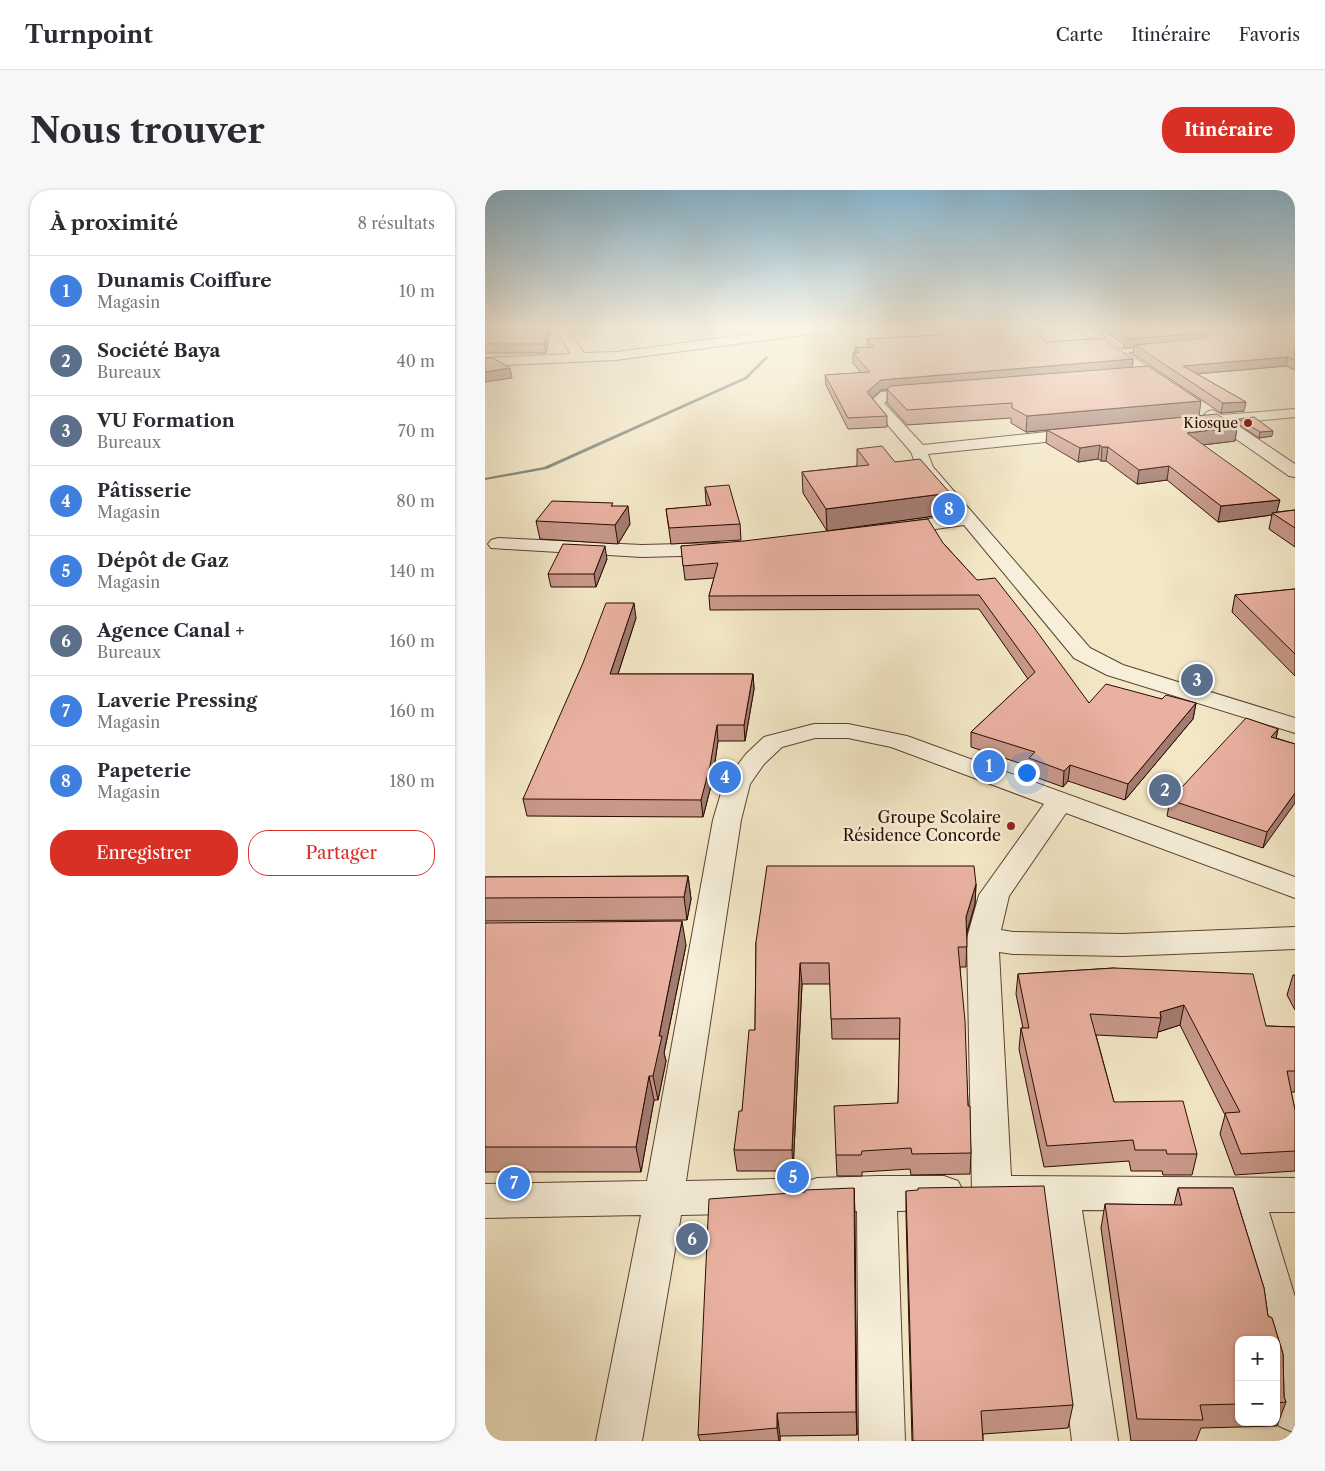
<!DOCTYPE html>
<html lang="fr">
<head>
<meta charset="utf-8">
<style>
	:root { --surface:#fff; --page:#f7f7f7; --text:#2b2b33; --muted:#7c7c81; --line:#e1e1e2; --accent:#d93025 }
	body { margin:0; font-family:"Libre Caslon Text",serif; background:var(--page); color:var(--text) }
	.controls { position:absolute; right:15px; bottom:15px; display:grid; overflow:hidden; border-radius:10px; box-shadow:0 1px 4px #0004 }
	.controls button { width:45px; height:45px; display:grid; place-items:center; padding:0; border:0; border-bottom:1px solid var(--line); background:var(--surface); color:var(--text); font:25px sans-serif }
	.you { position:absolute; left:541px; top:582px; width:18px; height:18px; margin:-12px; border:4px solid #fff; border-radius:50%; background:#1a73e8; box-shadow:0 0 0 8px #1a73e833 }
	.badge { display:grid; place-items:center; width:32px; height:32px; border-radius:50%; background:var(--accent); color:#fff; font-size:16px; font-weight:700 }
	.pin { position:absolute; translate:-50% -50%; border:2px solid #fff; box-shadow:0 1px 5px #0006 }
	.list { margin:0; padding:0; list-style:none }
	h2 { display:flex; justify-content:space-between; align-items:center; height:65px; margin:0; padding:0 20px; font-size:21px }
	h2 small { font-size:16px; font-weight:400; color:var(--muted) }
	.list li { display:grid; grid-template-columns:32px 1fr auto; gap:15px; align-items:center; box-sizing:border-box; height:70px; padding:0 20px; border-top:1px solid var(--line) }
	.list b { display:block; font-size:19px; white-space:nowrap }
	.list p { margin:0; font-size:16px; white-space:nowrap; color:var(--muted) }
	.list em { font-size:16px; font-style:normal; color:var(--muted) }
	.actions { display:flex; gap:10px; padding:15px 20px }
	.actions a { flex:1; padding:11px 0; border:1px solid var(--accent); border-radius:20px; text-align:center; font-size:18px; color:var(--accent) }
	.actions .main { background:var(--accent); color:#fff }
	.map { position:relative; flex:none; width:810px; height:1251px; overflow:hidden; border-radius:20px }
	header { display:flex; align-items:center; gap:30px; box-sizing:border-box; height:70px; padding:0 25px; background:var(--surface); border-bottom:1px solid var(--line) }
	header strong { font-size:24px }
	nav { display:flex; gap:28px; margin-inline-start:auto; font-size:18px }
	.intro { display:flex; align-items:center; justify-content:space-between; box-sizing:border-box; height:120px; padding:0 30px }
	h1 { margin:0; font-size:35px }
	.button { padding:12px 22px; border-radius:20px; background:var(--accent); color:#fff; font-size:18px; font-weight:700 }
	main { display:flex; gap:30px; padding:0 30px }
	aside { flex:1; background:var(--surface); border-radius:20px; box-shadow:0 1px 4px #0004 }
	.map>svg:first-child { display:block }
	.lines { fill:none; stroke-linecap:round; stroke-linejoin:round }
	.stream { fill:#6e786d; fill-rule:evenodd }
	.service-casing { stroke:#5c4232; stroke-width:3 }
	.minor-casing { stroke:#5c4232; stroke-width:2 }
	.service { fill:#f7efda; fill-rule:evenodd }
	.minor { fill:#f7efda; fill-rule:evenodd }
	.wall { fill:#c8988a; stroke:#2a0b01; fill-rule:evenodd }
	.shaded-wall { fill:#a37c71; stroke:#2a0b01 }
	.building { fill:#e9b1a1; stroke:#2a0b01 }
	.poi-dot { fill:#8f2418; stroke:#f7efda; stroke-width:2 }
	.labels { text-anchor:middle; stroke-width:5; stroke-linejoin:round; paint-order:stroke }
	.far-poi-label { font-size:14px; fill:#2a0b01; stroke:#f7efda; text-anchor:end }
	.poi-label { font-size:16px; fill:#2a0b01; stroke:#f7efda; text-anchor:end }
</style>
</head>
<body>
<header>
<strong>Turnpoint</strong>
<nav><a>Carte</a><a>Itinéraire</a><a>Favoris</a></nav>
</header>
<div class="intro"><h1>Nous trouver</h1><a class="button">Itinéraire</a></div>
<main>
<aside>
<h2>À proximité<small>8 résultats</small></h2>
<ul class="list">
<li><span class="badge" style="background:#3f7fe0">1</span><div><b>Dunamis Coiffure</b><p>Magasin</p></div><em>10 m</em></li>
<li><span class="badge" style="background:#5c6f8a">2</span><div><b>Société Baya</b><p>Bureaux</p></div><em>40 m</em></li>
<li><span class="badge" style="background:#5c6f8a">3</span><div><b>VU Formation</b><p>Bureaux</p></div><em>70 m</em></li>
<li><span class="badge" style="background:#3f7fe0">4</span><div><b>Pâtisserie</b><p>Magasin</p></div><em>80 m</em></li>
<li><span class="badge" style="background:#3f7fe0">5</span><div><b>Dépôt de Gaz</b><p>Magasin</p></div><em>140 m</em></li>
<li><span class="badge" style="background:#5c6f8a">6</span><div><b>Agence Canal +</b><p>Bureaux</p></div><em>160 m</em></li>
<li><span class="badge" style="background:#3f7fe0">7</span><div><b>Laverie Pressing</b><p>Magasin</p></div><em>160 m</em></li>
<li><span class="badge" style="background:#3f7fe0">8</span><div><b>Papeterie</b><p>Magasin</p></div><em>180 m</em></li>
</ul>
<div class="actions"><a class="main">Enregistrer</a><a>Partager</a></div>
</aside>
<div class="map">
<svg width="810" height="1251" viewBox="0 0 810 1251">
	<rect width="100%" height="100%" fill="#f3e7c6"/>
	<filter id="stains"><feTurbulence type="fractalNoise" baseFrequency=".004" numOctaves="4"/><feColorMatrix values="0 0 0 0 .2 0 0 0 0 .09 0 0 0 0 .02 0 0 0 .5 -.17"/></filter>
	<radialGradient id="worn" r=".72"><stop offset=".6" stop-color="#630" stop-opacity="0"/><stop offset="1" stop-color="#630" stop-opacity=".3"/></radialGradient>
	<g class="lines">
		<!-- stream -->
		<path class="stream" d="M281,166L284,167L262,189L62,279L0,290V288L59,277L260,187Z"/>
		<!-- service casing -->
		<g class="service-casing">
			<path id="service" d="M667,156L671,158L669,159L632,164L628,162L632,160Z"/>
		</g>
		<!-- minor casing -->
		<g class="minor-casing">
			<g id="minor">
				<path d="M68,136H80L99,163L131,162L325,136H361L355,140L131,170L0,176V168L86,164Z"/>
				<path d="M588,136H603L692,197L690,200H680Z"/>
				<path d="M440,198L445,199L447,202L445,205L405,209L399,213L438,255L599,238L605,240L607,243L605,246L599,248L443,264L448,277L605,458L638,475L810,528V543L622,485L589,468L479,335L408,345L401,343L399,339L401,335L471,325L434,282L426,262L384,213L396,202Z"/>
				<path d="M810,219V227L749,233L810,274V287L804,286L731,235L704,238L699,236L696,233L699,230L721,227L719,225L722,222L727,220L737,225Z"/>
				<path d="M13,348L157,355L234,353L241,355L244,359L241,363L234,365L157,367L6,358L3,354L6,350Z"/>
				<path d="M329,534H363L422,546L810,687V708L581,623L524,706L516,740L528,742L638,744L810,737V759L638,766L528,764L514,762L526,986L810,988V1022H784L810,1107V1243L794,1236L791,1230V1150H776L772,1122L744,1021L597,1020L633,1251H587L558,1020H522L513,1017L507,1019L493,1014L487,1002L482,748L494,705L559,614L406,557L363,548H330L297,557L279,574L265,594L256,630L201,991L289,989L303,994L309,1006L303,1018L289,1023L196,1025L157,1251H111L156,1025L0,1028V994L162,991L228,630L239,593L261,564L279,547Z"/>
				<path d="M392,986H459L473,991L479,1003L473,1015L459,1020L412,1021L420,1251H374L372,1021L332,1022L318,1017L312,1005L318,993L332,988Z"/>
			</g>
		</g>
		<!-- service -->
		<use href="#service" class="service"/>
		<!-- minor -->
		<use href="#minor" class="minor"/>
	</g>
	<!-- wall -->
	<g class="wall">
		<path d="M0,136H66L61,163H0Z"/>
		<path d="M110,136H163L110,139Z"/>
		<path d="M446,136H548L561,152L648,169L647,177L714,225L752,237L750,251L718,255L792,322L810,320V357L784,339L787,325L733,332L682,290L652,294L621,271H616L613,269L593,272L561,253L562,240L541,242L526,233V228L422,235L402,213V200H396L387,208L402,226V237L363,239L341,195L340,185L376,183L368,173V163H370V158H382V149L451,145Z"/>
		<path d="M612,136H788L810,150V180L801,176L712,184L761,212L759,221L736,223L648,164L649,157L639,158V155Z"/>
		<path d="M794,136H810V146Z"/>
		<path d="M754,229L787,246L774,248L753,234Z"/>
		<path d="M372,259L410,272L464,324L342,341L318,303L317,282L372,276Z"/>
		<path d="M220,297L255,334L256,350L186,354L181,319L222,316L221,312Z"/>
		<path d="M128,316L145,334L133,354L55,349L51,331Z"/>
		<path d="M458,353L604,513L677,509L711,513L708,529L640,610L583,591L578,597L542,584L543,576L486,557V542L543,489L494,419L225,420L224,406L229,388L200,390L196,356Z"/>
		<path d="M122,369L111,397H66L63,384Z"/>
		<path d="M810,399V486L747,422L750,405Z"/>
		<path d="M151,428L133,484H268L269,499L260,551H233L227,592L218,627L42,626L38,609Z"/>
		<path d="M793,539L791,548L810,554L778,658L682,626L685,610Z"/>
		<path d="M203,686L206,709L202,730L0,731V687Z"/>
		<path d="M491,694L490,714L482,743L481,777H475L486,963L485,984L426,985L425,979L377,982V986H352L351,965L413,913L415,849H347L345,794H317L308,981H252L249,960L257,921L270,840L271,752Z"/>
		<path d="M0,733L201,755L179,863L181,871L173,910H169L156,982H0Z"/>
		<path d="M629,778L781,836L810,837V902H806L810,920V981L750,985L735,944L740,925L695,835L673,842L672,848L611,845L629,912L712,964L707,985H678L677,981H646L644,971L559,977L534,859L536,838H538L531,804L533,784Z"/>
		<path d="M808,785H810V820L802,805Z"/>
		<path d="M369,998L372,1245L295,1246V1251H215L213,1245Z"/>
		<path d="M693,998H748L779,1098L783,1126L787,1128L798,1164L799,1207L801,1212L792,1236L716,1238L711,1251H646L616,1038L620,1014L689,1015ZM754,1150H791V1232H754Z"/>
		<path d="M421,1001L588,1215L583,1238L498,1244V1251H427L421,1025Z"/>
	</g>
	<!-- shaded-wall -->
	<g class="shaded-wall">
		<path d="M63,136H66L61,163L59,154Z"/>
		<path d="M721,143L720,151L650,155L649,157L639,158L640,149Z"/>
		<path d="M803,167L801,176L697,185L698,176Z"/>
		<path d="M648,169L647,180L396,200L382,213V202L396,190Z"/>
		<path d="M25,178L27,188L0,192V182Z"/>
		<path d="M716,211L714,226L541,242L542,226Z"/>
		<path d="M761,212L759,221L736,223L738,213Z"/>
		<path d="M752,237L750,251L700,257L702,243Z"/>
		<path d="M788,241L787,246L774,248L775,242Z"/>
		<path d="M615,255L613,269L593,272L595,258Z"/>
		<path d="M617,257H623L621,271H616Z"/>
		<path d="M684,276L682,290L652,294L654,280Z"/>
		<path d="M465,303L464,324L342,341L341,319Z"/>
		<path d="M795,310L791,325L787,323V325L733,332L736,316Z"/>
		<path d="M143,316L145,334L133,354L130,335Z"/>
		<path d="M120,356L122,369L111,397L109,384Z"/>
		<path d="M149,413L151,428L128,499L125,484Z"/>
		<path d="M268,484L269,499L260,551L259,535Z"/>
		<path d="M711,513L708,529L640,610L643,594Z"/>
		<path d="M232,535L233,551L227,592L218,627L216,610Z"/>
		<path d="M793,539L790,554L786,547Z"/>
		<path d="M585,575L583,591L578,597L579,581Z"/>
		<path d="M810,603V613L778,658L782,642Z"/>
		<path d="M203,686L206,709L202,730L199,707Z"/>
		<path d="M491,694L490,714L480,748L481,727Z"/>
		<path d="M197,731L201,755L179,863L181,871L173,910L168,886L174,846Z"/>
		<path d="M315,773L317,794L308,981L307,960Z"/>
		<path d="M699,815L695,835L673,842L676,828L675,822Z"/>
		<path d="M164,886L169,910L156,982L151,957Z"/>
		<path d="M369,998L370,1023L372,1245L371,1222Z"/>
		<path d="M292,1223L295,1246V1251H294L292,1238Z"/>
	</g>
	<!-- building -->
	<g class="building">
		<path d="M0,136H63L59,154H0Z"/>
		<path d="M452,136H548L561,152L617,148L648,169L396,190L382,202L402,226L363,228L340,185L385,182L368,163H374L370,158L389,157L382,149L457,145Z"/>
		<path d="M625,136H788L810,150V170L803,167L698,176L761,212L738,213L650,155L721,148V143L640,149L643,148Z"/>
		<path d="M0,168H8L25,178L0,182Z"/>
		<path d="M663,176L716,211L542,226L527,218V213L422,220L402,199L406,196Z"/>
		<path d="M732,224L752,237L702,243L795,310L736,316L684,276L654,280L623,257H617L615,255L595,258L562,240Z"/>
		<path d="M769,227L788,241L775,242L754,229Z"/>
		<path d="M397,256L410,272L435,269L465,303L341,319L317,282L384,275L372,259Z"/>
		<path d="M244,295L255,334L184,338L181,319L226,315L220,297Z"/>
		<path d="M67,311L128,313L126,316H143L130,335L51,331Z"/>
		<path d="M810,320V338L787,323Z"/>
		<path d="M443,329L458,353L492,390L510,388L550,439L604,513L621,494L677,509L681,505L711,513L643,594L585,575L579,581L544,568L550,562L486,542L550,482L494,405L224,406L233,373L198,376L196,356L259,351Z"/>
		<path d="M78,354L120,356L109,384H63Z"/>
		<path d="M810,399V464L750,405Z"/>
		<path d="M121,413H149L125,484H268L259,535H232L225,576L216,610L38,609L98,473Z"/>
		<path d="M761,528L793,539L786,547L810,554V603L782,642L685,610Z"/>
		<path d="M282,676H489L491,694L481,727L482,757H473L480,831L483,916H485L486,963L427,964L426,958L377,961L376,965H351L349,916L413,913L415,828L346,829L344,773H315L307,960H249L254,921H257L264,840H270L271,752Z"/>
		<path d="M203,686L199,707L0,708V687Z"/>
		<path d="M197,731L174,846H177L168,886H164L151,957H0V733Z"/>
		<path d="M629,778L768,784L781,836L810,837V881H802L810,920V961L756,964L740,923L755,922L699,815L675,822L676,828L605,824L629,912L698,911L712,964H682L681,960H650L648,950L562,956L536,838H544L533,784Z"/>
		<path d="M559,996L588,1215L496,1221L498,1251H428L421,1001L433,1000V998Z"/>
		<path d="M369,998L371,1222L292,1223V1238L213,1245L224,1009L320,1002V1000Z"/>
		<path d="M693,998H748L779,1098L783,1126L787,1128L798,1164L799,1207L801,1212L791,1213V1150H754V1214L715,1215L718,1230L652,1229L620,1014L697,1015Z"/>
	</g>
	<!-- sky -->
	<linearGradient id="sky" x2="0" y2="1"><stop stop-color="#89b9d4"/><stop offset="0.44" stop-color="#faf4e5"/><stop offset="1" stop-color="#faf4e5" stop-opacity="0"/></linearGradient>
	<rect width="810" height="311" fill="url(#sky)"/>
	<!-- markers -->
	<g class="poi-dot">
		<circle cx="763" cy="233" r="5"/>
		<circle cx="526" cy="636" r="5"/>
	</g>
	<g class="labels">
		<!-- far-poi labels -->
		<g class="far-poi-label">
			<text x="753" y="238">Kiosque</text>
		</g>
		<!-- poi labels -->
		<g class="poi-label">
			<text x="516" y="633">Groupe Scolaire<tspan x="516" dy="18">Résidence Concorde</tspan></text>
		</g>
	</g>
	<rect width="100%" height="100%" filter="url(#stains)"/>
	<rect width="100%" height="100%" fill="url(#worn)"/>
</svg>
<div class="controls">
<button>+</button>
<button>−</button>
</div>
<div class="you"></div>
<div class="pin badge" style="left:504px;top:576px;background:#3f7fe0">1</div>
<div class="pin badge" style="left:680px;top:600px;background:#5c6f8a">2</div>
<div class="pin badge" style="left:712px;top:490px;background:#5c6f8a">3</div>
<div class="pin badge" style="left:240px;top:587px;background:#3f7fe0">4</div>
<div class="pin badge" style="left:308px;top:987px;background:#3f7fe0">5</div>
<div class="pin badge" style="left:207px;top:1049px;background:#5c6f8a">6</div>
<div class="pin badge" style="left:29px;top:993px;background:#3f7fe0">7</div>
<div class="pin badge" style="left:464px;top:319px;background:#3f7fe0">8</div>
</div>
</main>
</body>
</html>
